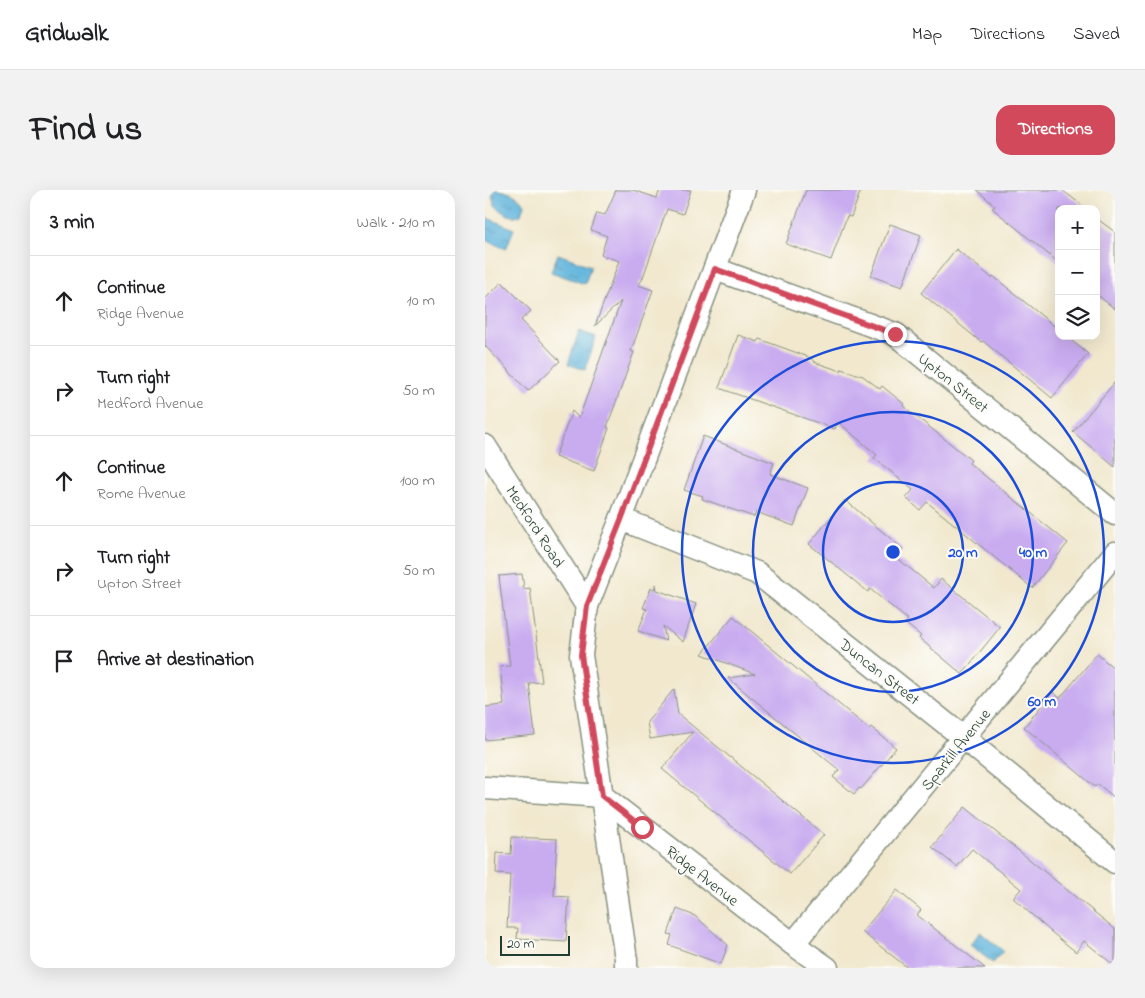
<!DOCTYPE html>
<html lang="en">
<head>
<meta charset="utf-8">
<style>
	:root { --surface:#fff; --page:#f2f2f2; --text:#202124; --muted:#757577; --line:#e0e0e0; --accent:#d1495b }
	body { margin:0; font-family:"Indie Flower",sans-serif; background:var(--page); color:var(--text) }
	.controls { position:absolute; right:15px; top:15px; display:grid; overflow:hidden; border-radius:10px; box-shadow:0 5px 20px #0002 }
	.controls button { width:45px; height:45px; display:grid; place-items:center; padding:0; border:0; border-bottom:1px solid var(--line); background:var(--surface); color:var(--text); font:25px sans-serif }
	.scale { position:absolute; left:15px; bottom:12px; width:70px; box-sizing:border-box; padding-left:5px; border:2px solid #1f3d34; border-top:0; font-size:14px; line-height:18px; white-space:nowrap; color:#1f3d34; -webkit-text-stroke:4px #fdfcf7; paint-order:stroke }
	.stop { position:absolute; width:15px; height:15px; margin:-11px; border:4px solid #d1495b; border-radius:50%; background:#fff }
	.stop.end { background:#d1495b; border-color:#fff; box-shadow:0 1px 5px #0008 }
	.list { margin:0; padding:0; list-style:none }
	h2 { display:flex; justify-content:space-between; align-items:center; height:65px; margin:0; padding:0 20px; font-size:21px }
	h2 small { font-size:16px; font-weight:400; color:var(--muted) }
	.list li { display:grid; grid-template-columns:32px 1fr auto; gap:15px; align-items:center; box-sizing:border-box; height:90px; padding:0 20px; border-top:1px solid var(--line) }
	.list b { display:block; font-size:19px; white-space:nowrap }
	.list p { margin:0; font-size:16px; white-space:nowrap; color:var(--muted) }
	.list em { font-size:16px; font-style:normal; color:var(--muted) }
	.icon { flex:none; width:28px; height:28px; fill:none; stroke:currentColor; stroke-width:2; stroke-linecap:round; stroke-linejoin:round }
	.map { position:relative; flex:none; width:630px; height:778px; overflow:hidden; border-radius:15px }
	header { display:flex; align-items:center; gap:30px; box-sizing:border-box; height:70px; padding:0 25px; background:var(--surface); border-bottom:1px solid var(--line) }
	header strong { font-size:24px }
	nav { display:flex; gap:28px; margin-inline-start:auto; font-size:18px }
	.intro { display:flex; align-items:center; justify-content:space-between; box-sizing:border-box; height:120px; padding:0 30px }
	h1 { margin:0; font-size:35px }
	.button { padding:12px 22px; border-radius:15px; background:var(--accent); color:#fff; font-size:18px; font-weight:700 }
	main { display:flex; gap:30px; padding:0 30px }
	aside { flex:1; background:var(--surface); border-radius:15px; box-shadow:0 5px 20px #0002 }
	.map>svg:first-child { display:block }
	.water { fill:url(#water-ripples); stroke:#3f7888 }
	.building { fill:#c9acf0 }
	.lines { fill:none; stroke-linecap:round; stroke-linejoin:round }
	.minor-casing { stroke:#889281; stroke-width:25 }
	.minor { stroke:#fff; stroke-width:22 }
	.route { stroke:#d1495b; stroke-width:6 }
	.ring { fill:none; stroke:#1d4ed8; stroke-width:2.5 }
	.labels { text-anchor:middle; stroke-width:4; stroke-linejoin:round; paint-order:stroke }
	.street-label { font-size:16px; fill:#1f3d34; stroke:#fdfcf7 }
	.centre { fill:#1d4ed8; stroke:#fdfcf7; stroke-width:2.5 }
	.ring-label { font-size:15px; text-anchor:middle; font-weight:bold; fill:#1d4ed8; stroke:#fdfcf7; stroke-width:4; stroke-linejoin:round; paint-order:stroke }
</style>
</head>
<body>
<header>
<strong>Gridwalk</strong>
<nav><a>Map</a><a>Directions</a><a>Saved</a></nav>
</header>
<div class="intro"><h1>Find us</h1><a class="button">Directions</a></div>
<main>
<aside>
<h2>3 min<small>Walk · 210 m</small></h2>
<ul class="list">
<li><svg class="icon" aria-label="ahead" viewBox="0 0 24 24"><path d="M12 20V5M6 11l6-6 6 6"/></svg><div><b>Continue</b><p>Ridge Avenue</p></div><em>10 m</em></li>
<li><svg class="icon" aria-label="right" viewBox="0 0 24 24"><path d="M7 20v-9h11M14 6l5 5-5 5"/></svg><div><b>Turn right</b><p>Medford Avenue</p></div><em>50 m</em></li>
<li><svg class="icon" aria-label="ahead" viewBox="0 0 24 24"><path d="M12 20V5M6 11l6-6 6 6"/></svg><div><b>Continue</b><p>Rome Avenue</p></div><em>100 m</em></li>
<li><svg class="icon" aria-label="right" viewBox="0 0 24 24"><path d="M7 20v-9h11M14 6l5 5-5 5"/></svg><div><b>Turn right</b><p>Upton Street</p></div><em>50 m</em></li>
<li><svg class="icon" aria-label="arrive" viewBox="0 0 24 24"><path d="M6 21V4h12l-3 4 3 4H6"/></svg><div><b>Arrive at destination</b></div></li>
</ul>
</aside>
<div class="map">
<svg width="630" height="778" viewBox="0 0 630 778">
	<defs>
		<pattern id="water-ripples" width="26" height="14" patternUnits="userSpaceOnUse" patternTransform="scale(1.25)"><rect width="26" height="14" fill="#5fb4db"/><path d="M2 4q2-2 4 0t4 0M15 11q2-2 4 0t4 0" fill="none" stroke="#4e94b2"/></pattern>
	</defs>
	<rect width="100%" height="100%" fill="#fdfcf7"/>
	<filter id="ink" filterUnits="userSpaceOnUse"><feTurbulence type="fractalNoise" baseFrequency=".02" numOctaves="2"/><feDisplacementMap in="SourceGraphic" scale="10" xChannelSelector="R" yChannelSelector="G"/><feConvolveMatrix kernelMatrix="1 2 1 2 8 2 1 2 1" color-interpolation-filters="sRGB"/></filter>
	<filter id="wash" filterUnits="userSpaceOnUse"><feTurbulence type="fractalNoise" baseFrequency=".0096" numOctaves="4" result="noise"/><feDisplacementMap in="SourceGraphic" scale="20" xChannelSelector="R" yChannelSelector="G"/><feGaussianBlur stdDeviation="1.12" result="paint"/><feColorMatrix in="noise" values="0 0 0 0 0 0 0 0 0 0 0 0 0 0 0 0 0 1.4 0 .05"/><feComposite in="paint" operator="in"/></filter>
	<g filter="url(#wash)">
		<rect width="100%" height="100%" fill="#f1e8ce"/>
		<!-- water -->
		<g class="water">
			<path d="M10,0C20,0 35,5 39,15L36,25C23,31 0,13 10,0Z"/>
			<path d="M0,27L29,39L21,59L0,50Z"/>
			<path d="M73,64L106,76L100,94L66,82Z"/>
			<path d="M94,141L111,147L100,180L83,174Z"/>
			<path d="M495,742L518,761L508,773L485,755Z"/>
		</g>
		<g id="blocks">
			<!-- building -->
			<g class="building">
				<path d="M131,0H148L172,8L175,0H206L198,24L182,19L157,90L153,95L168,100L146,161L149,162L122,237L124,238L109,281L70,267L87,221L94,228L136,111L110,136L134,71L116,65L122,46L106,40L112,23L120,25Z"/>
				<path d="M321,0H376L366,27L362,26L346,70L301,54Z"/>
				<path d="M492,0H577L602,19H574V73L507,18L510,16Z"/>
				<path d="M611,28L630,42V119L611,104Z"/>
				<path d="M405,34L436,45L417,97L386,86Z"/>
				<path d="M471,59L507,88L508,86L574,140V146H581L603,164L567,208L498,151L496,152L436,103Z"/>
				<path d="M17,92L46,121L36,130L75,171L43,201L0,156V109Z"/>
				<path d="M253,145L273,152L274,149L326,168L329,172L356,181V179L378,186L395,199L397,196L419,214L418,216L486,270L484,273L583,353L547,398L442,312L435,320L421,308L428,300L389,268L392,265L353,232L350,239L234,198Z"/>
				<path d="M630,192V277L588,242Z"/>
				<path d="M218,246L289,273L285,284L323,298L309,336L271,322L269,327L217,309L218,306L199,300Z"/>
				<path d="M360,310L418,359L411,367L449,398L456,389L515,437L477,484L434,448L436,446L420,433L423,430L385,399L383,402L324,354Z"/>
				<path d="M37,384L39,399L45,398L57,492L44,493L50,545L0,550V517L19,515L15,477L25,476L14,386Z"/>
				<path d="M171,394L172,400L211,414L198,452L178,436L181,451L153,441L162,419L158,418L166,398L169,399Z"/>
				<path d="M248,426L384,539L386,537L411,558L376,599L374,598L369,604L348,587L354,580L243,488L270,484L217,464Z"/>
				<path d="M612,464L630,479V608L613,594L610,597L539,537L568,502L575,508Z"/>
				<path d="M189,499L193,524L339,645L305,684L177,579L208,542L165,549L162,532Z"/>
				<path d="M480,617L630,739V776L599,751L591,762L565,741L528,708L536,699L487,659L472,677L447,657Z"/>
				<path d="M27,647L72,649L69,706L84,707L81,752L32,749L33,738H22L25,685L11,684L12,663L26,664Z"/>
				<path d="M412,700L436,720L432,725L500,778H423L377,742Z"/>
				<path d="M192,719L210,726L243,755L236,774L184,755L187,745L183,744Z"/>
			</g>
		</g>
	</g>
	<g filter="url(#ink)">
		<use href="#blocks" fill-opacity="0" stroke="#889281" stroke-width="1"/>
		<g class="lines">
			<!-- minor casing -->
			<g class="minor-casing">
				<g id="minor">
					<path d="M230,79L410,144L630,324"/>
					<path d="M0,256L102,416"/>
					<path d="M136,329L272,383L479,548L630,672"/>
					<path d="M0,598L117,606L308,754L342,778"/>
					<path d="M308,754L630,363"/>
					<path d="M141,778V769L96,465L102,416L136,329L259,0"/>
				</g>
			</g>
			<!-- minor -->
			<use href="#minor" class="minor"/>
		</g>
	</g>
	<g class="lines" filter="url(#ink)">
		<!-- route -->
		<path class="route" d="M157,637L117,606L96,465L102,416L136,330L230,79L410,144"/>
	</g>
	<!-- distance rings -->
	<g class="ring">
		<circle cx="408" cy="362" r="70"/>
		<circle cx="408" cy="362" r="140"/>
		<circle cx="408" cy="362" r="211"/>
	</g>
	<g class="labels">
		<!-- street labels -->
		<g class="street-label">
			<text transform="translate(469 192) rotate(39)" y="6">Upton Street</text>
			<text transform="translate(51 336) rotate(57)" y="6">Medford Road</text>
			<text transform="translate(395 481) rotate(38)" y="6">Duncan Street</text>
			<text transform="translate(470 559) rotate(-51)" y="6">Sparkill Avenue</text>
			<text transform="translate(218 685) rotate(38)" y="6">Ridge Avenue</text>
		</g>
	</g>
	<circle cx="408" cy="362" r="8" class="centre"/>
	<g class="ring-label">
		<text x="478" y="367">20 m</text>
		<text x="548" y="367">40 m</text>
		<text x="557" y="516">60 m</text>
	</g>
</svg>
<div class="controls">
<button>+</button>
<button>−</button>
<button><svg class="icon" aria-label="layers" viewBox="0 0 24 24"><path d="M12 4l9 5-9 5-9-5zM3 14l9 5 9-5"/></svg></button>
</div>
<div class="scale">20 m</div>
<div class="stop" style="left:157px;top:637px"></div>
<div class="stop end" style="left:410px;top:144px"></div>
</div>
</main>
</body>
</html>
